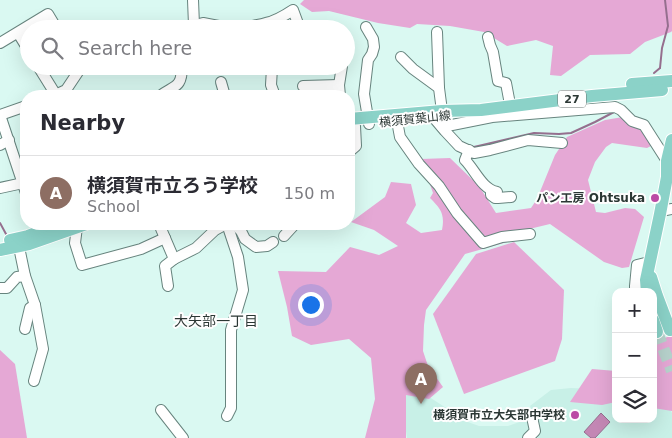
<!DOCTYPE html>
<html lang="en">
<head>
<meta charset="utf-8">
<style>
	:root { --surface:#fff; --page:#f7f7f7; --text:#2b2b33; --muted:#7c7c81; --line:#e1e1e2; --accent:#db2777 }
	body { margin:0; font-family:"DejaVu Sans","Noto Sans JP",sans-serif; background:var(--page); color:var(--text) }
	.controls { position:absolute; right:15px; bottom:15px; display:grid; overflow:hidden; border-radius:10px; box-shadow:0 5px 20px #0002 }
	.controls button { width:45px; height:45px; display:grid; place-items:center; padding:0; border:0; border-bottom:1px solid var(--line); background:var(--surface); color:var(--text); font:25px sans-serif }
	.you { position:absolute; left:310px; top:304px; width:18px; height:18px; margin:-12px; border:4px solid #fff; border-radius:50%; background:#1a73e8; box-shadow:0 0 0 8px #1a73e833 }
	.badge { display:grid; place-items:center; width:32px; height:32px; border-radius:50%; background:var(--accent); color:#fff; font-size:16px; font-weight:700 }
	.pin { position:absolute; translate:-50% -41px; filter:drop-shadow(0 1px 2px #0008) }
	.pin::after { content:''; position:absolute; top:26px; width:18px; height:15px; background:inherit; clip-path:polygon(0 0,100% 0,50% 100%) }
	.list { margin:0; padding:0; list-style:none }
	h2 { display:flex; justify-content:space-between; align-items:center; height:65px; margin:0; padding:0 20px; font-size:21px }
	h2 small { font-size:16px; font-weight:400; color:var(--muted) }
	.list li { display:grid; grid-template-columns:32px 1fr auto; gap:15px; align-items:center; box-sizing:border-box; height:75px; padding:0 20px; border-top:1px solid var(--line) }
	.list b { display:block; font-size:19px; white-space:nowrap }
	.list p { margin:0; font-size:16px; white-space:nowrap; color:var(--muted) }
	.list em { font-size:16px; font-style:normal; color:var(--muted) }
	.icon { flex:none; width:28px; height:28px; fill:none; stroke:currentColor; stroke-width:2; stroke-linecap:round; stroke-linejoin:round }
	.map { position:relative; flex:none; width:672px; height:438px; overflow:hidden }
	.search { position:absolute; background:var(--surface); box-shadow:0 5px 20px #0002; left:20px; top:20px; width:335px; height:55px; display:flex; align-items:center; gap:12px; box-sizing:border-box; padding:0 18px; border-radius:28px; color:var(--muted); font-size:19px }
	.panel { position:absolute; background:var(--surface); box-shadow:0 5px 20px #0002; left:20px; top:90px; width:335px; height:140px; border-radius:20px }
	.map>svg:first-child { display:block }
	.built { fill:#c8f0e7 }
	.green { fill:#e5a8d5 }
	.water { fill:#c387b4; stroke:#956f8e }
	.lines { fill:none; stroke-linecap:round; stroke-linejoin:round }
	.stream { stroke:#956f8e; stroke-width:2 }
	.major-tunnel { stroke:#b7d2cc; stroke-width:12; stroke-dasharray:12 6; stroke-linecap:butt }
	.minor-casing { stroke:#67847e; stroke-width:12 }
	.major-casing { stroke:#fff; stroke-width:14 }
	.minor { stroke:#fff; stroke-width:10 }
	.major { stroke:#8bd2c8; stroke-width:12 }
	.poi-dot { fill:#bb4aa5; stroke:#fefefe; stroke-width:2 }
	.labels { text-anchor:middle; stroke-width:4; stroke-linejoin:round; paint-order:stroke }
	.shield { fill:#fefefe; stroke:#6a7371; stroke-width:1 }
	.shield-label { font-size:11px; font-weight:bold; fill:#2b3734 }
	.street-label { font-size:12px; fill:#2b3734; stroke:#fefefe }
	.poi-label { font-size:12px; font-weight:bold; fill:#2b3734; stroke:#fefefe; text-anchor:end }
	.neighbourhood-label { font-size:14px; fill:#2b3734; stroke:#fefefe }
</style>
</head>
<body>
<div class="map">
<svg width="672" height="438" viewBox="0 0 672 438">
	<rect width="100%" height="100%" fill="#daf9f2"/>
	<!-- built -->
	<g class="built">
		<path d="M409,384L468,422L479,426H508L531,418L532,428L523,438H407L400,390Z"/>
		<path d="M571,388L616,390V419H653V407L669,408L672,413V438H538L535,418L530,406L551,390Z"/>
	</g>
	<!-- green -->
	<g class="green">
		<path d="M304,0H672V31L671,32L645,42L630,54L590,55L561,76L550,75L553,46L536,40L507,46L484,32L450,26L417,24L410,28L378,23L329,11L312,12L300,4Z"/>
		<path d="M623,117L655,140L653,145L647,148L612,143L606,147L595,162L588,180L596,212L605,213L625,208L635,209L644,217L629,267L622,268L604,262L550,224L525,230L514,240L465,254L426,310L424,325L423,351L428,366L443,387L429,399L406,395V438H365L375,399L371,358L349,339L311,345L292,336L287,307L278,271L326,272L350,247L379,255L398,246L374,230L351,222L385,197L391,182L411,184L416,205L406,223L421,233L442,230C445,214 441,209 430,198L433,193L421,159L450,158L479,186L496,213L531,208L537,199L555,155L567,137L605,120Z"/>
		<path d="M514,242L564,290L562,339L555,361L464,394L433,314L476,254Z"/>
		<path d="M672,335V411L653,408V350L655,342Z"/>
		<path d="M0,350L15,364L27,438H0Z"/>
		<path d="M592,369L616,371V402L602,405L570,402Z"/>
	</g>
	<!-- water -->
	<path class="water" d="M601,413L610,422L595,438H591L584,432Z"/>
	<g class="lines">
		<!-- stream -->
		<g class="stream">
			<path d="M660,68L662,48L668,26L665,0"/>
			<path d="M654,73L660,68"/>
			<path d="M470,146L474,147L534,133L559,134L571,133L595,122L614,112"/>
			<path d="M0,223L6,234"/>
		</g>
		<!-- major-tunnel -->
		<path class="major-tunnel" d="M657,332L672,371"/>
		<!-- minor casing -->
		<g class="minor-casing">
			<g id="minor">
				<path d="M193,0L194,25"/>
				<path d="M366,27L373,39L374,47L372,54L368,60L364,94L369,124"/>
				<path d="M121,29L191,26L203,23L234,29"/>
				<path d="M246,29C254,24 257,26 266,23C276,21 284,16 293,10L300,29"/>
				<path d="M437,32L439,88"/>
				<path d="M18,33L29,51"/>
				<path d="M488,37L490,45L493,52L498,81L506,83L509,99"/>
				<path d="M0,43L48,14L57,29"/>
				<path d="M401,57L413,69L439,88L442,111L445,118"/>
				<path d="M38,66L56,95"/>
				<path d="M272,68L271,85L275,96"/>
				<path d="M221,82L225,96"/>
				<path d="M303,86L339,85"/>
				<path d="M53,96L66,90L82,66"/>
				<path d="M160,96C174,85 182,89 182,66"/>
				<path d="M340,96L339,85L342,66"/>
				<path d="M0,115L26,193"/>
				<path d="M0,115L26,106"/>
				<path d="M434,118L445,131L459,146L474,153L490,150L528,140L562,143"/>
				<path d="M397,121L400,137L419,164L439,186L457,213L483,243L502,237L530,234"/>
				<path d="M442,127L492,117L615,107L621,110L632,121L644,125L667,161"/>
				<path d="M0,145L9,140"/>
				<path d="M469,150L465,160C475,170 482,189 497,192"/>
				<path d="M349,152L356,146L355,126"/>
				<path d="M0,188L23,183"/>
				<path d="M491,191V195L495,198H498L511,197"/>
				<path d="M661,211L672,209"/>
				<path d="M159,224L174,259L165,266L168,286"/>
				<path d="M227,224L238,257L243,290L231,330V408L227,416"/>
				<path d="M228,224L237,227L241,231L245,239L256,247L267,246L273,242"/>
				<path d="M77,227L75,243L82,265L141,249L165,238"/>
				<path d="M284,236L295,224"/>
				<path d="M19,247L25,276L35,305L43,349L34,381"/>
				<path d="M174,259L196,248L215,230L226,224"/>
				<path d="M0,288H7L17,277L25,276"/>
				<path d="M635,292V286L637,265L649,262"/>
				<path d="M25,329L30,308L35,305"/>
				<path d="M161,410L183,438"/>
				<path d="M528,438L535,431L532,417"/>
			</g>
		</g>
		<!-- major casing -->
		<g class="major-casing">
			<g id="major">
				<path d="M632,84L672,81"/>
				<path d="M349,119L442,111L481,110L592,96L662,90"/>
				<path d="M10,240L28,236L61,224"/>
				<path d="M0,250L29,244L86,224"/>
				<path d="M651,277L657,296L670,330"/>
				<path d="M647,292L646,280L660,214L667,177V161L672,140"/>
				<path d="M653,320L657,332"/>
			</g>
		</g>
		<!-- minor -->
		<use href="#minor" class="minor"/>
		<!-- major -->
		<use href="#major" class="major"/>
	</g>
	<!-- markers -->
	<g class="poi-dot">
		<circle cx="655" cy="198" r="5"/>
		<circle cx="575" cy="415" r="5"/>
	</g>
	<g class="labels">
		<!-- shield labels -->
		<rect class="shield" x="558" y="90.5" width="28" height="17" rx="4"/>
		<g class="shield-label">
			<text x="572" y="103">27</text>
		</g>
		<!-- street labels -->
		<g class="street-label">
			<text transform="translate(415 119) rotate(-6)" y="4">横須賀葉山線</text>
		</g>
		<!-- poi labels -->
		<g class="poi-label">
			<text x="645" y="202">パン工房 Ohtsuka</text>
			<text x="565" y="419">横須賀市立大矢部中学校</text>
		</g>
		<!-- neighbourhood labels -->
		<g class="neighbourhood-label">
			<text x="216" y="326">大矢部一丁目</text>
		</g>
	</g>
</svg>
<div class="controls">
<button>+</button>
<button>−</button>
<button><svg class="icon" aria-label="layers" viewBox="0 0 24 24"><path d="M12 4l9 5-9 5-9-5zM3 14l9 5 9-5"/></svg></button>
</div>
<div class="you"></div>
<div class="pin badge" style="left:421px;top:404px;background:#8d6e63">A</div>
<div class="search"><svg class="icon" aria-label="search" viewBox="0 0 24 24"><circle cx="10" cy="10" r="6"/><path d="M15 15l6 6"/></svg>Search here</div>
<section class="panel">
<h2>Nearby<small></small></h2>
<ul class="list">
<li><span class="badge" style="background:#8d6e63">A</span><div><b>横須賀市立ろう学校</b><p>School</p></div><em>150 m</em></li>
</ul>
</section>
</div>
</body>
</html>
